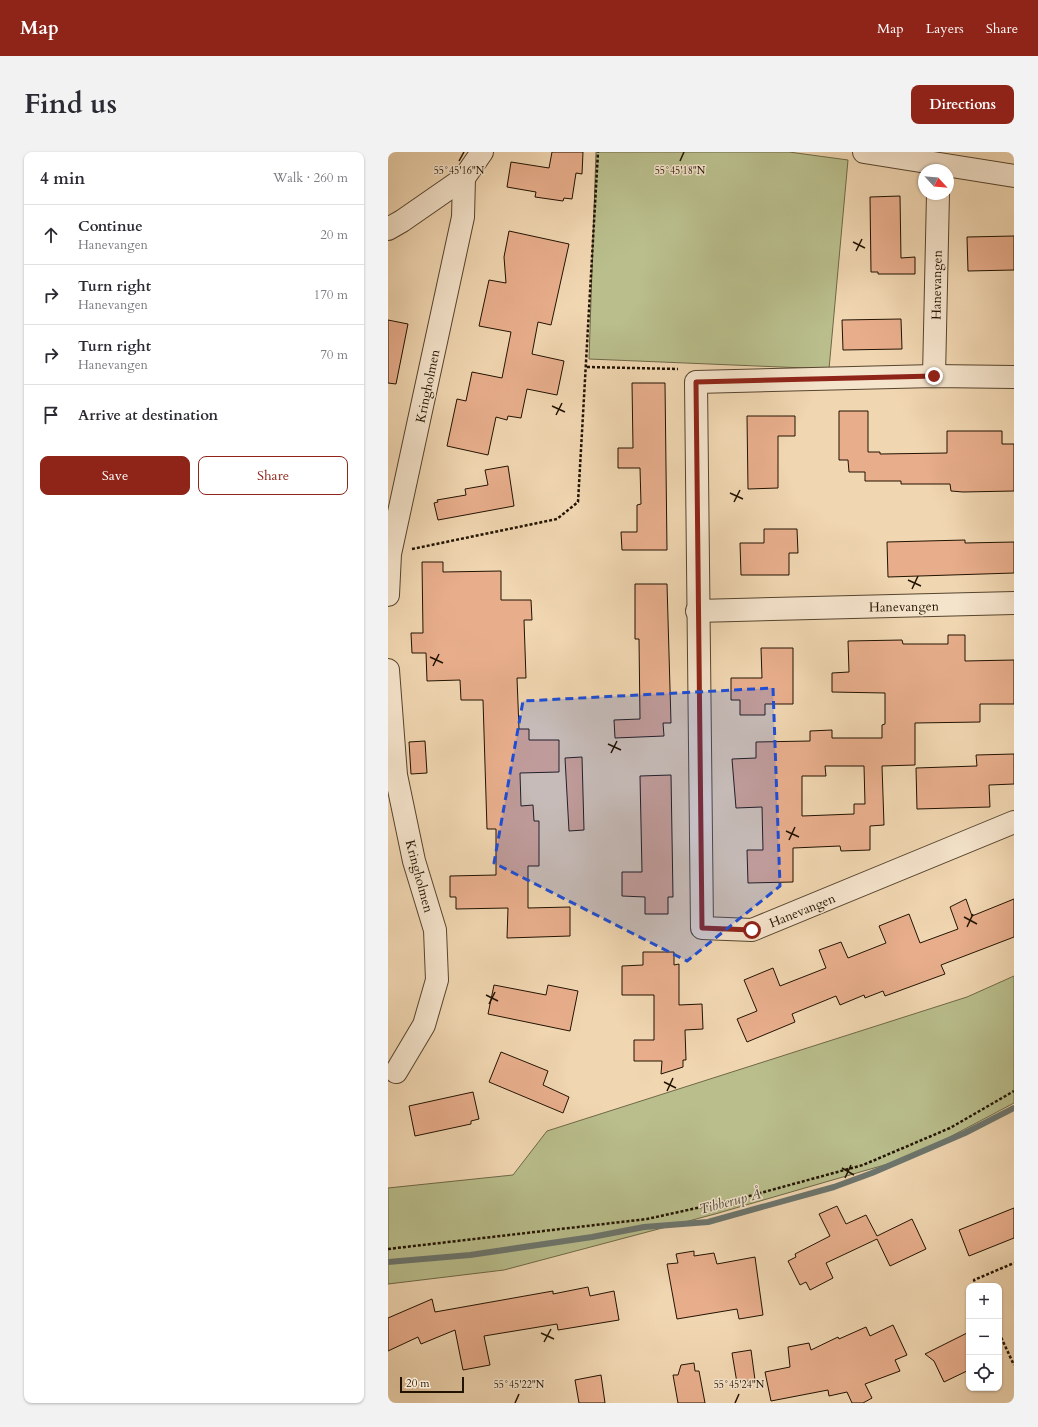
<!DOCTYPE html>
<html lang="en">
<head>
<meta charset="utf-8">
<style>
	:root { --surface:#fff; --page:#f2f2f3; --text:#2b2b33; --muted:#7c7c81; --line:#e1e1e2; --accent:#8f2418 }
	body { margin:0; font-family:Cardo,serif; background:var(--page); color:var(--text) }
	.controls { position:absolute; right:12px; bottom:12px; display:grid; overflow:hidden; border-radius:8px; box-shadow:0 1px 3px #0004 }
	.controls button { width:36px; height:36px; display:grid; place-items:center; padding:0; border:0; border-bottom:1px solid var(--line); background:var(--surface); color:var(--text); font:20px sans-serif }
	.compass { position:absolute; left:530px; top:12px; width:36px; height:36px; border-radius:50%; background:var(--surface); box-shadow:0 1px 3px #0004; rotate:116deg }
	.scale { position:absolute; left:12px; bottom:10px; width:64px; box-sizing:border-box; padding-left:4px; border:2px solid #221301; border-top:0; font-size:11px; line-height:14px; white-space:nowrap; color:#221301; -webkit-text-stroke:3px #f5e4cc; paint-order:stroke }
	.stop { position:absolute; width:12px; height:12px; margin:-9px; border:3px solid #8f2418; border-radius:50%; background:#fff }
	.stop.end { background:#8f2418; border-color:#fff; box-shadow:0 1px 4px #0008 }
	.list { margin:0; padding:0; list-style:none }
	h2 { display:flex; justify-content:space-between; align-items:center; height:52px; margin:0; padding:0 16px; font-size:17px }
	h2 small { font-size:13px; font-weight:400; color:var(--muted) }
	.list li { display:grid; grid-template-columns:26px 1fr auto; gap:12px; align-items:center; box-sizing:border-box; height:60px; padding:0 16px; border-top:1px solid var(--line) }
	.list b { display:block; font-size:15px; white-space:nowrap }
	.list p { margin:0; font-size:13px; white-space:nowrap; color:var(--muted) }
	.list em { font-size:13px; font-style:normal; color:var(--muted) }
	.actions { display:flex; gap:8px; padding:12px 16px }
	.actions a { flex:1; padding:9px 0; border:1px solid var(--accent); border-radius:8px; text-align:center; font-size:14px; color:var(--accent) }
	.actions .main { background:var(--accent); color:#fff }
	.icon { flex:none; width:22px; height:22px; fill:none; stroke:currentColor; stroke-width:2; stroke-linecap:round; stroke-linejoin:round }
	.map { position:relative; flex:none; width:626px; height:1251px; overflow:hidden; border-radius:8px }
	header { display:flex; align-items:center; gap:24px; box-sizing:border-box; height:56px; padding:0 20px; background:var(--accent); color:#fff }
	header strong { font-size:19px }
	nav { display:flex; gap:22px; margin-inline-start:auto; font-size:14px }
	.intro { display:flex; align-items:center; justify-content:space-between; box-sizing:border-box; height:96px; padding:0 24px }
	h1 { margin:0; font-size:28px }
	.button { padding:10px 18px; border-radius:8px; background:var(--accent); color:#fff; font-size:14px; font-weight:700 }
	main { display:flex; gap:24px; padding:0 24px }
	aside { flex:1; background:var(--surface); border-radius:8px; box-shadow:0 1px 3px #0004 }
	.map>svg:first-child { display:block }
	.green { fill:#b9be8c; stroke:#6e6846 }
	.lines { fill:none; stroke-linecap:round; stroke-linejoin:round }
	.stream { stroke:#6c756d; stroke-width:6 }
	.building { fill:#e8ae8c; stroke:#221301; fill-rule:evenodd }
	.street-casing { stroke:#56442d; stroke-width:24 }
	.path { stroke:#221301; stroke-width:2.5; stroke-dasharray:3 2; stroke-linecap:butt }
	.street { stroke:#f5e4cc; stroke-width:22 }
	.route { stroke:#8f2418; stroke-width:5 }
	.marked { fill:#1d4ed8; fill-opacity:0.2; stroke:#1d4ed8; stroke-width:3; stroke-dasharray:8 5; stroke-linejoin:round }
	.ticks { fill:none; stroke:#221301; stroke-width:1.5 }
	.labels { text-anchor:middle; stroke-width:3; stroke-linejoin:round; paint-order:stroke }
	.street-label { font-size:13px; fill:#221301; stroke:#f5e4cc }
	.water-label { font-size:14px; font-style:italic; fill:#4d4c40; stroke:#f5e4cc }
	.ticks-label { font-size:10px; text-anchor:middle; fill:#221301; stroke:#f5e4cc; stroke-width:3; stroke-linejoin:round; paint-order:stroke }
</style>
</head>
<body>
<header>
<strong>Map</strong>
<nav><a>Map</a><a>Layers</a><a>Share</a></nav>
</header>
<div class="intro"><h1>Find us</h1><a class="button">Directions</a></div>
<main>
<aside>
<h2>4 min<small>Walk · 260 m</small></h2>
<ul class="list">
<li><svg class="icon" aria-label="ahead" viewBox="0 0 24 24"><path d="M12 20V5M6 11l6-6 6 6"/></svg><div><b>Continue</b><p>Hanevangen</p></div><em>20 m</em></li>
<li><svg class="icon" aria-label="right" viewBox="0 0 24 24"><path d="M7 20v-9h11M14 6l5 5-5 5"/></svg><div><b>Turn right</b><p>Hanevangen</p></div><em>170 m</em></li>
<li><svg class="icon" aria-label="right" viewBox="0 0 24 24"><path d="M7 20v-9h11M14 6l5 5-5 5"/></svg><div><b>Turn right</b><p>Hanevangen</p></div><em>70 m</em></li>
<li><svg class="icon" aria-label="arrive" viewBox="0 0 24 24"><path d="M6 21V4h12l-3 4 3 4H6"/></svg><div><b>Arrive at destination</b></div></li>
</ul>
<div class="actions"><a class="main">Save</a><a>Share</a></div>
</aside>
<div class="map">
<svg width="626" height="1251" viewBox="0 0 626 1251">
	<rect width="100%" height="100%" fill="#f0d6b1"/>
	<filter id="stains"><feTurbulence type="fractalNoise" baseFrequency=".005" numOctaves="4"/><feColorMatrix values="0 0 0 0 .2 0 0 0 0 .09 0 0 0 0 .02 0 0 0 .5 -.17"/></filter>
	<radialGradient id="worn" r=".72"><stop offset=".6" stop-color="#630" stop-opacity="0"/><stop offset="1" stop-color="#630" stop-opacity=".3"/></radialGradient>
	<!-- green -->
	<g class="green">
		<path d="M208,0H401L460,8L441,217L201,207Z"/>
		<path d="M626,824V951L524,1005L327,1062L116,1118L0,1132V1036L125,1023L159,979L579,845Z"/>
	</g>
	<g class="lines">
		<!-- stream -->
		<path class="stream" d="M0,1110L82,1103L204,1085L256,1075L320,1070L446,1035L484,1021L577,981L626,956"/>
	</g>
	<!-- building -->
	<g class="building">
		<path d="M164,0H195L194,22L188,21L184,47L176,46L175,49L147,45L148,40L119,35L123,10L161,16Z"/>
		<path d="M512,44L513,106L527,105V122H490V120H483L482,45Z"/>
		<path d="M121,79L181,92L163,173L150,170L144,202L176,209L169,243L139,237L133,266L120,264L119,268L108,265L100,303L59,294L69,247L78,249L84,220L114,226L123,180L91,174L101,128L118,131L116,105Z"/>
		<path d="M626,84V118L580,119L579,85Z"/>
		<path d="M513,167L514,197L455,198L454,168Z"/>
		<path d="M0,168L20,172L8,232L0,231Z"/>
		<path d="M244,231H277L279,398H234L233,380H249V353L253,352L252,316H230V296H245Z"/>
		<path d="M451,259H480V300H492V302L559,301V279H614V292H626V339L575,340L563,339L562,332H513V329H477V320H461L460,308H451Z"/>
		<path d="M359,264H407V284H390V336L360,337Z"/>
		<path d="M120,314L126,354L50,368L46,351L50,350L49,348L78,343L77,337L100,333L97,318Z"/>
		<path d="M376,377H409L410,401H401V423H353L352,391H376Z"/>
		<path d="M577,388V391L626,390V421L500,425L499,390Z"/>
		<path d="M34,410H55V420L113,419V448H143L144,468H136L138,526H129L131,577H141V588H171V620L132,621L133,654L145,653L146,669H151V714H140V756L182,755V784L119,786L120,756L68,757V745H62V724L108,723V677H99L95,548H73L72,528L39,529L38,501H24L23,481H35Z"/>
		<path d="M247,432H279L283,571H275L276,584L227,586L226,568L252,567L251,487H247Z"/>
		<path d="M560,483H577V509L626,508V552H592V570L527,571V613L494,614L496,673L482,674V698L453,699L452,694L405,696V730L360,731L359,698H375L374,655L348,656L344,607L368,606V590L422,589V579L444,578V586H494V573L497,572V541L444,540V521L461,520L460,489L514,488L515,492H560ZM437,614H476L477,652H466V662L414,664V624H438Z"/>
		<path d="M373,496H405V552H377V563H352V548H343V526H374Z"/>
		<path d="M37,589L39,621L23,622L21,590Z"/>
		<path d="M626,602V632L601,633L602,655L529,657L528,616L589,614L588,603Z"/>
		<path d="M194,605L196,678L181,679L177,606Z"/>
		<path d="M283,623L285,745H280V762H257V745L234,744V720H254L252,624Z"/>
		<path d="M578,747L584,764L626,747V785L553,813L557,822L497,844L495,839L477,846L476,843L452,853L448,844L404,862L407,870L359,890L349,867L369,859L356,828L385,816L392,834L438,816L431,798L453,790L460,806L498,791L491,774L521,762L532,791L570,777L562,755Z"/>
		<path d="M255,800H286V813L291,812V853L314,852L315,877L297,878L298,908H295V915L273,922L274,909H246V888H266V843H234V814L255,813Z"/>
		<path d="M106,833L158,843L160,833L190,839L182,879L100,862Z"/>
		<path d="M113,900L160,919L155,933L181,945L175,961L101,930Z"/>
		<path d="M85,940L91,967L83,969V972L27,984L21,954Z"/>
		<path d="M449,1054L458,1072L478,1063L489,1084L524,1067L538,1097L502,1114L489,1087L438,1111L445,1126L422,1138L418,1130L412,1133L400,1109L408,1105L407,1102L442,1084L431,1062Z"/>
		<path d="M626,1056V1086L581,1104L571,1078Z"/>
		<path d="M306,1099V1104L326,1101L329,1112L367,1105L375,1163L351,1167L349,1157L289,1167L279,1112L290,1111L288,1102Z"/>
		<path d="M200,1135L202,1144L226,1139L231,1168L170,1178L169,1172L96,1184L102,1213L75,1218L67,1178L33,1192L30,1185L0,1199V1166L44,1147L47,1160L165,1139V1142Z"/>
		<path d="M505,1173L519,1203L507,1208L512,1219L477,1232L484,1246L475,1251H464L459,1240L441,1244L440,1238L383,1249L377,1220L402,1215L400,1195L421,1191L423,1198L450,1185L451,1187L478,1175L482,1184Z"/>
		<path d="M581,1180V1218L556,1230L546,1209L537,1202Z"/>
		<path d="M363,1198L367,1228L349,1231L344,1201Z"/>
		<path d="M306,1211L307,1219H311L317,1251H290L285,1223H290L293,1213Z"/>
		<path d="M213,1223L217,1251H191L187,1228Z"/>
	</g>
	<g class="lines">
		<!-- street casing -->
		<g class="street-casing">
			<g id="street">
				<path d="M476,0L626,24"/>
				<path d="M0,77L14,69L76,26L94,0"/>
				<path d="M546,224L550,42"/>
				<path d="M626,225L546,224L308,230L314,776L364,778L626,670"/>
				<path d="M0,443L2,402L75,65L76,26"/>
				<path d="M309,459L626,451"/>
				<path d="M0,518L8,623L26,709L47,778L49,828L36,873L8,920"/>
			</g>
		</g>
		<!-- path -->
		<g class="path">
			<path d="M199,215L290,217"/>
			<path d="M24,397L169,367L190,350L210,0"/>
			<path d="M0,1097L259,1067L354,1046L475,1013L562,976L626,939"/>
			<path d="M589,1134L586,1128L626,1111"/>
			<path d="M611,1181L626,1213"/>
		</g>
		<!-- street -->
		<use href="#street" class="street"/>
	</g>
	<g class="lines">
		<!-- route -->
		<path class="route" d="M364,778L314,776L308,230L546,224"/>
	</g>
	<!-- marked area -->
	<path class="marked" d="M385,536L392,734L299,809L106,711L135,549Z"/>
	<!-- ticks -->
	<path class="ticks" d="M71,9L76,0M292,9L296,0M465,90L477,96M468,99L474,87M164,254L177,260M168,263L174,251M342,341L355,347M346,350L352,338M520,428L533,434M524,437L530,424M42,505L55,511M45,514L51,502M220,592L233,598M223,601L229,589M398,679L411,685M401,688L407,675M576,765L589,772M579,775L585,762M98,843L110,849M101,852L107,840M276,930L288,936M279,939L285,926M454,1016L466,1023M457,1026L463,1013M153,1181L166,1187M156,1190L163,1177M127,1251L131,1242M347,1251L351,1242"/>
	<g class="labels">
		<!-- street labels -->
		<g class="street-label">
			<text transform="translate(548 133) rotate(-89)" y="5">Hanevangen</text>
			<text transform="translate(39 234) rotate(-78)" y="5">Kringholmen</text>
			<text transform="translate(516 454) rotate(-1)" y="5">Hanevangen</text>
			<text transform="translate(32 724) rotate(75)" y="5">Kringholmen</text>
			<text transform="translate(414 758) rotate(-22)" y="5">Hanevangen</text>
		</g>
		<!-- water labels -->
		<g class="water-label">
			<text transform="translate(342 1049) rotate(-15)" y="5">Tibberup Å</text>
		</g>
	</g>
	<g class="ticks-label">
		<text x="71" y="22">55°45'16"N</text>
		<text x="292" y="22">55°45'18"N</text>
		<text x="131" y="1236">55°45'22"N</text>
		<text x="351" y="1236">55°45'24"N</text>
	</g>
	<rect width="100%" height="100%" filter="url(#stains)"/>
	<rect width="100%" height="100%" fill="url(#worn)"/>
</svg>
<div class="controls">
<button>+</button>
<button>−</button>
<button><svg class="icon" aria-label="locate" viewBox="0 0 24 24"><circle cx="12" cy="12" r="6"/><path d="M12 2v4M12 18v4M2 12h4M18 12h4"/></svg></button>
</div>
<svg class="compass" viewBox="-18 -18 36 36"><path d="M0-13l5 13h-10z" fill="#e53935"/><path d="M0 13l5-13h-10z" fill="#7c7c81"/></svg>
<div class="scale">20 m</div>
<div class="stop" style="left:364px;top:778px"></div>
<div class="stop end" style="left:546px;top:224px"></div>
</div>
</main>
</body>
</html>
